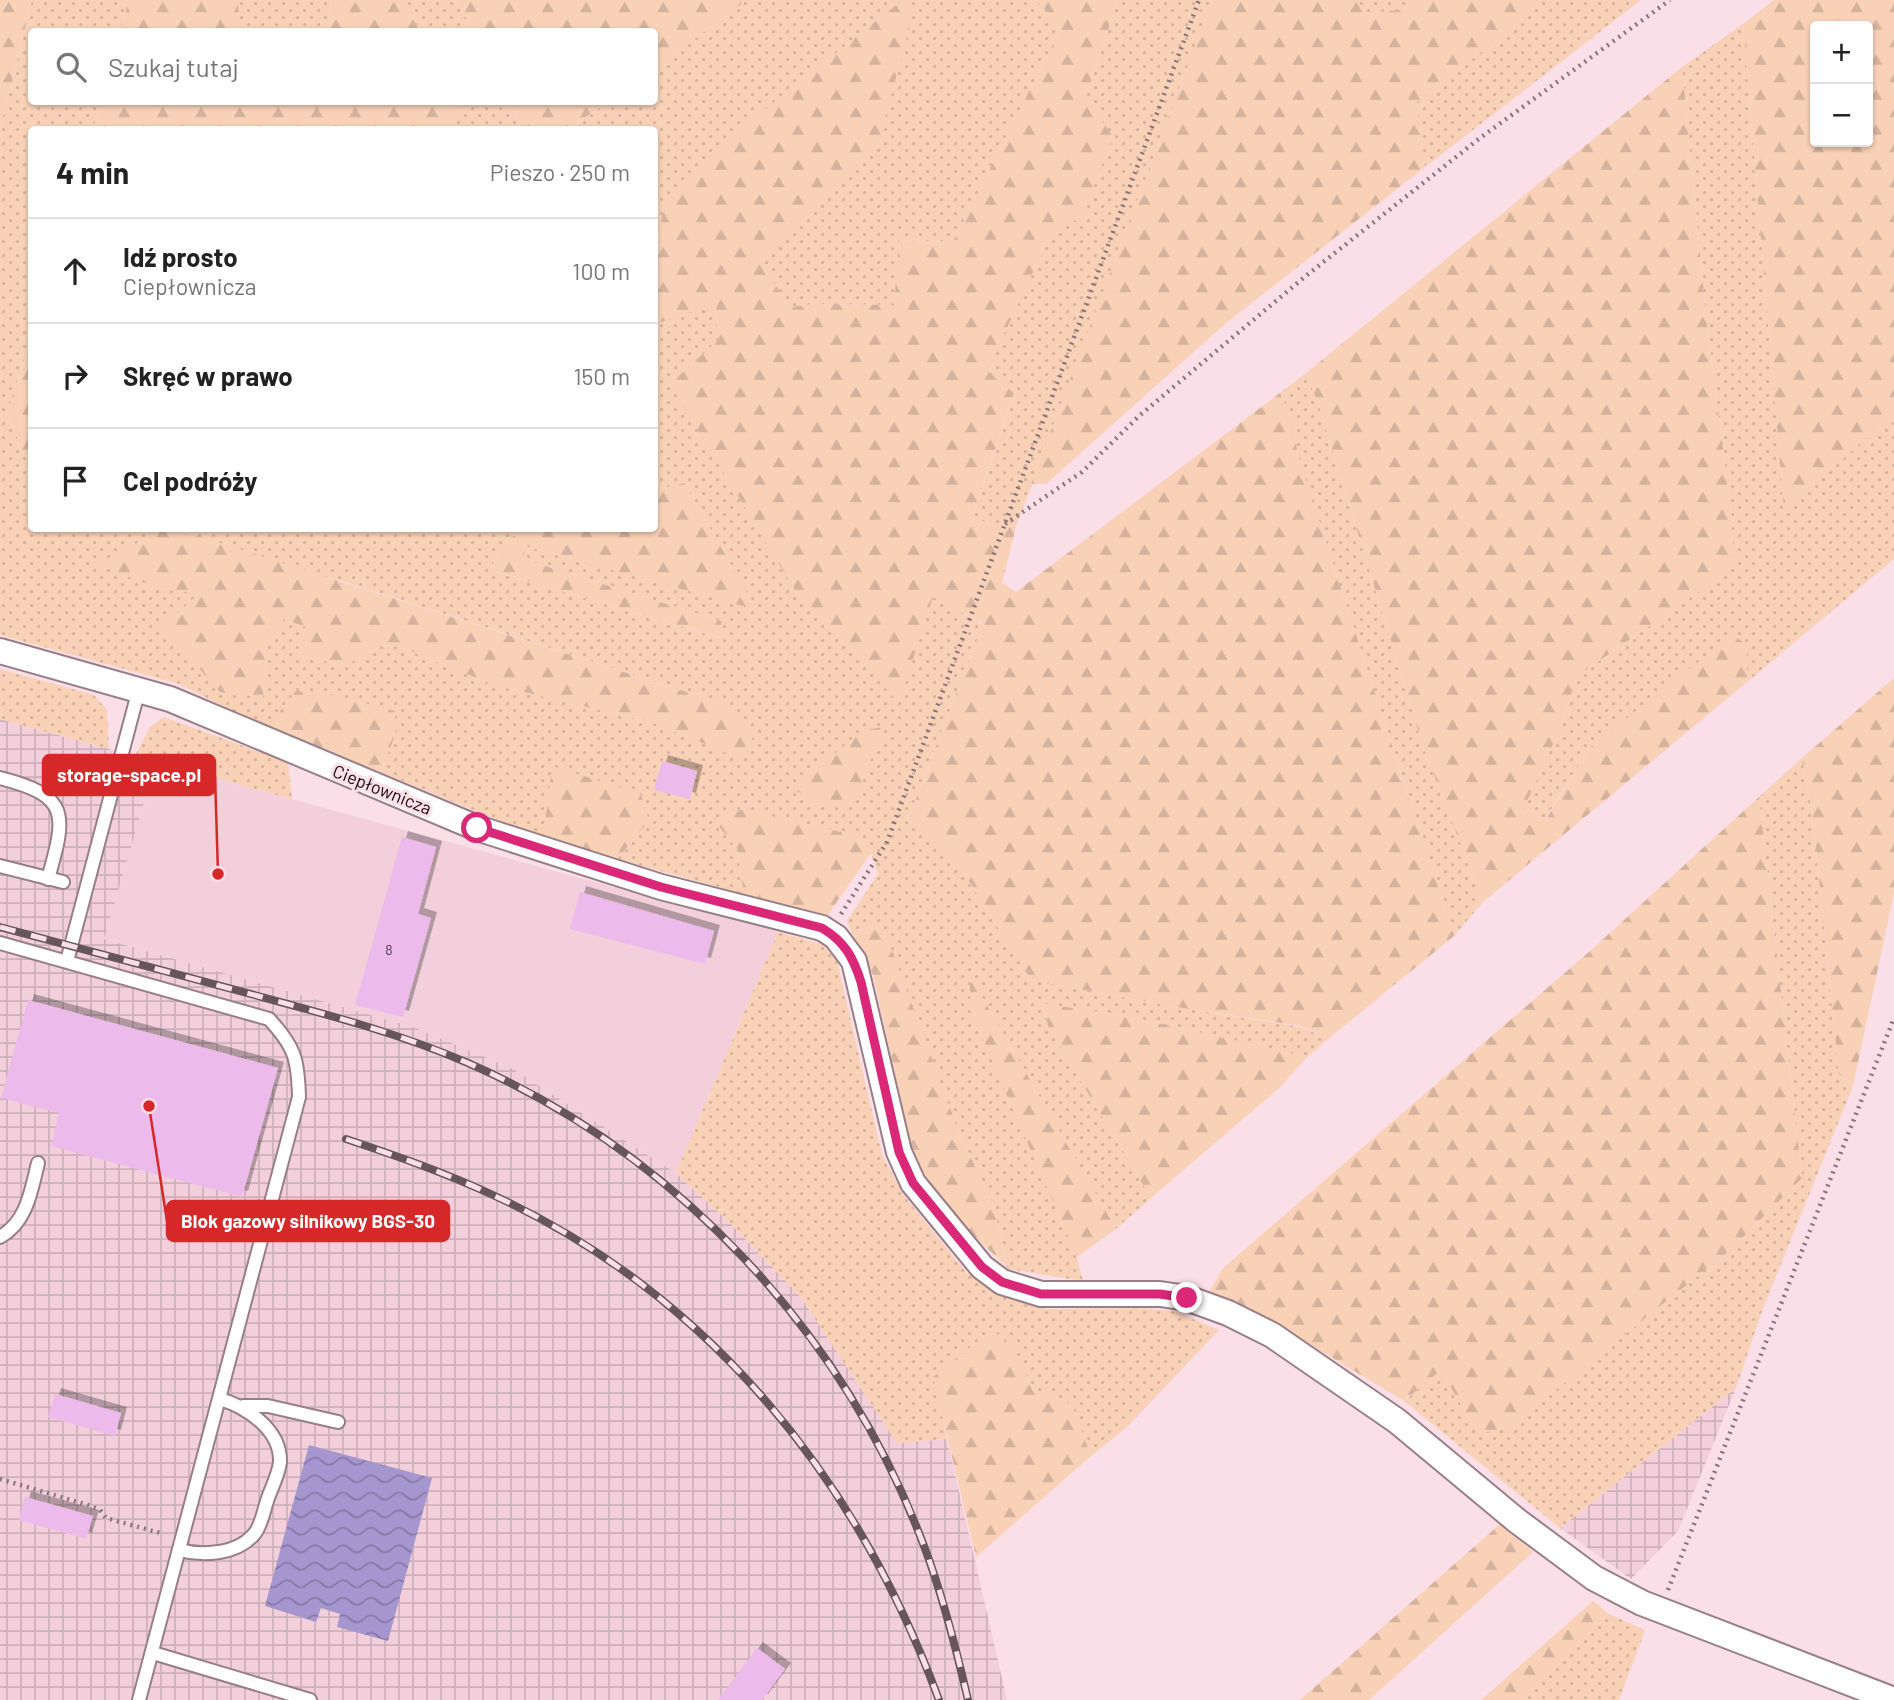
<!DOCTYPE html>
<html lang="pl">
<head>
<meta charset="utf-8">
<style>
	:root { --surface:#fff; --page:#f2f2f2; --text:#222; --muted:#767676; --line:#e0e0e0 }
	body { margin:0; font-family:Barlow,sans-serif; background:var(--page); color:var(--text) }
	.controls { position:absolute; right:21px; top:21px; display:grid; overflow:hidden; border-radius:7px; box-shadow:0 2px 5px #0004 }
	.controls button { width:63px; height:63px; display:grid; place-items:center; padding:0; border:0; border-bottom:2px solid var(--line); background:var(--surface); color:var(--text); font:35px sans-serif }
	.stop { position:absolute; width:21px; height:21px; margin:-16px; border:5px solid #db2777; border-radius:50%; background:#fff }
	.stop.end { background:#db2777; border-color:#fff; box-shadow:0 2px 7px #0008 }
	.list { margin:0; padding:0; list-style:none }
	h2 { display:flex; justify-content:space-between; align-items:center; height:91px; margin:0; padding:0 28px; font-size:30px }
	h2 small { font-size:23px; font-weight:400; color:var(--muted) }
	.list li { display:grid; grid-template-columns:46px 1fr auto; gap:21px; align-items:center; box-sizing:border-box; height:105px; padding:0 28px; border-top:2px solid var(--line) }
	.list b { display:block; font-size:26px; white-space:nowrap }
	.list p { margin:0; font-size:23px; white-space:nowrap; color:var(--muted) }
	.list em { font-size:23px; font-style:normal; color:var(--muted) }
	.icon { flex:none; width:38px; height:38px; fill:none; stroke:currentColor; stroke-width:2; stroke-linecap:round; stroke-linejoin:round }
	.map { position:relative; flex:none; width:1894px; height:1700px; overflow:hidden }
	.search { position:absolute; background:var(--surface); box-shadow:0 2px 5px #0004; left:28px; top:28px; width:630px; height:77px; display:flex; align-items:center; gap:18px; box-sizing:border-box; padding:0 24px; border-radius:7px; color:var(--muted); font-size:26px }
	.panel { position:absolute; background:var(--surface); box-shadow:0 2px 5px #0004; left:28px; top:126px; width:630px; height:406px; border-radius:7px }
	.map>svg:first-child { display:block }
	.built { fill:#f2cfda }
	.industrial { fill:url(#industrial-grid) }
	.grass { fill:url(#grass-dots); fill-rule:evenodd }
	.forest { fill:url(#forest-firs); fill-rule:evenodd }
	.water { fill:url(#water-waves) }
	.building { fill:#ecbbeb; filter:url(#shadow) }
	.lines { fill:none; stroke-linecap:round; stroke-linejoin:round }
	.service-casing { stroke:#987f87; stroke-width:16 }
	.minor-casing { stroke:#987f87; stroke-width:28 }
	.path { stroke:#86747a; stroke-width:4.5; stroke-dasharray:2 5; stroke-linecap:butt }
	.service { stroke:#fff; stroke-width:12 }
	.minor { stroke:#fff; stroke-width:24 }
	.rail-casing { stroke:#66565c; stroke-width:8 }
	.rail { stroke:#fbdfe8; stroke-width:5; stroke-dasharray:16; stroke-linecap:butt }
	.route { stroke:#db2777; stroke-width:9 }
	.labels { text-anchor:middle; stroke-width:6; stroke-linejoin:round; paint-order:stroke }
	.number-label { font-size:14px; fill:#483644 }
	.street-label { font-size:18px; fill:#120a0d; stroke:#fbdfe8 }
	.leader { fill:none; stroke:#d62828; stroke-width:2.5 }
	.callout-dot { fill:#d62828; stroke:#fbdfe8; stroke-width:2.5 }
	.callout { fill:#d62828; stroke:#d62828; stroke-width:2.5 }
	.callout-label { font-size:19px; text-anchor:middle; font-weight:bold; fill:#fff }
</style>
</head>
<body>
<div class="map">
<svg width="1894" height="1700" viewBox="0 0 1894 1700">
	<defs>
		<pattern id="industrial-grid" width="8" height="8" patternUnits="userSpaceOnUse" patternTransform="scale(1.75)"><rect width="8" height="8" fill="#f2cfda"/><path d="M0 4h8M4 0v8" fill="none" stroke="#ceb0ba"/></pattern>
		<pattern id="grass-dots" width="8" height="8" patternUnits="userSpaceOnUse" patternTransform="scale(1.75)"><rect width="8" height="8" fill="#f8d1b7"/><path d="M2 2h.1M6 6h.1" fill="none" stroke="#d4b29c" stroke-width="1.8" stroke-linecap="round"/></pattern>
		<pattern id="forest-firs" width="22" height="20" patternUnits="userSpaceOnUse" patternTransform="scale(1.75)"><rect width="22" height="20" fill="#f8d1b7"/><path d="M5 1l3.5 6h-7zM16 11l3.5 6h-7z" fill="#d4b29c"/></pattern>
		<pattern id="water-waves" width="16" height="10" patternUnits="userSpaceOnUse" patternTransform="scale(1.75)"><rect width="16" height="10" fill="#a696cf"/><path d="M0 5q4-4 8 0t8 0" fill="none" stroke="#8679a6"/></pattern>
		<filter id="shadow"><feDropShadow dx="6" dy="-6" stdDeviation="0" flood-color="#0004"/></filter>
	</defs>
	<rect width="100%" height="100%" fill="#fbdfe8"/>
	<!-- built -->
	<path class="built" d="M156,762L778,932L676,1173L511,1068L416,1028L104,939Z"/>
	<!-- industrial -->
	<g class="industrial">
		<path d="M0,719L156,762L104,939L416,1028L511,1068L676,1173L728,1221L800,1296L897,1443L947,1439L1007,1700H0Z"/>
		<path d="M1736,1388L1678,1531L1631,1579L1560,1528Z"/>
	</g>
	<!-- grass -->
	<g class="grass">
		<path d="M32,0H129L120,31L32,32V102H101L93,129L32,130L31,339L7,413L31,471L32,528L527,529L504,541L490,570L720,638L721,621L523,559L524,546L756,609L684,483L655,490V324L716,303L718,341L799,597L816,611L899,702L933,596L983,625L907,821L921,824L959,865L1031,980L1170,1006L1301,1027L1328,1039L1307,1057L1136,1018L1041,1003L1049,1028L1151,1198L1116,1229L971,978L1049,1191L1077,1257L1083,1281L1009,1269L992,1202L960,1135L877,923L852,934L847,921L878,874L868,845L850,834L738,809L717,824L737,849L744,894L617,859L649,821L543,839L381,772L396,733L267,728L179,684L0,635V131ZM115,555L280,564L345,582L724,704L756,733L739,758L654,723L494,685L401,647L384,645L343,666L301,655L307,627L283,619L266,649L263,697L163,626L201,593L159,589L98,564Z"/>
		<path d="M238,0H330L331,17L314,31H240Z"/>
		<path d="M401,0H455L474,31H421Z"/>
		<path d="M747,0H1036L1061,28L953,242L899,240L895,305L815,304L790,307L761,265L877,148L664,204L655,257L654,130H568L608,102H654L655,68Z"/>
		<path d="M1118,0H1212L1016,527L972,520L1014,394L986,372L1047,242L1065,218L1080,221L1086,96Z"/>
		<path d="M1355,0H1423L1398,10L1366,14Z"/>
		<path d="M1540,0H1641L1425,167L1416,102L1526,17Z"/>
		<path d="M1743,24L1784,511L1894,413V559L1747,682V645L1592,745L1545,819L1522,812L1562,725L1576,677L1734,567L1731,511L1706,315L1682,67Z"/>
		<path d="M464,102H511L521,129L444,130Z"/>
		<path d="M1306,373L1320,409L1424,749L1483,902L1454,936L1297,453L1295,424L1280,393Z"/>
		<path d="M0,669L94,695L107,710L109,749L0,719Z"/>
		<path d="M164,717L288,762L292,799L135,756L150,727Z"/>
		<path d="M1802,758L1812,811L1839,1074L1853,1086L1762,1311L1736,1388L1560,1528L1404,1401L1441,1370L1478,1434L1512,1425L1729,1251L1802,1178L1759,797Z"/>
		<path d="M778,932L834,948L882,1155L905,1197L967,1273L999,1292L1047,1309L1139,1308L1174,1311L1219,1330L1127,1427L1091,1456L1072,1405L1033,1389L1012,1346L992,1330L934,1377L947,1439L897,1443L800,1296L728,1221L676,1173Z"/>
		<path d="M1609,1614L1645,1630L1619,1700H1522Z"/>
	</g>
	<!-- forest -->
	<g class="forest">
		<path d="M0,0H32L0,131Z"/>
		<path d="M129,0H238L240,31H120Z"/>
		<path d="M330,0H401L421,31H314L331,17Z"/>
		<path d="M455,0H747L655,68L654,32L474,31Z"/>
		<path d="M1036,0H1118L1086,96L1113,137L1080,222L1065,219L1047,242L987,371L1014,393L972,519L1016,527L1002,583L1016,592L1280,393L1295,424L1297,453L1454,936L1328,1039L1301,1026L1170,1006L1031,980L959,865L921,824L907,822L983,624L933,597L899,703L816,611L799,597L670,384L718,340L716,304L655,324V257L664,204L743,127L900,2L914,10L877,148L762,265L790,307L815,304L894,305L899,240L953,242L1061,28Z"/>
		<path d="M1212,0H1355L1366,14L1398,10L1423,0H1540L1526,17L1417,102L1425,167L1225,324L1046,484H1031Z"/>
		<path d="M1774,0H1894V413L1784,512L1743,24ZM1815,26H1868V142H1815Z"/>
		<path d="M1682,67L1706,315L1731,511L1734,567L1576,677L1562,725L1522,812L1546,819L1592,745L1733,635L1747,645V682L1483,902L1424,749L1320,409L1306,373Z"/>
		<path d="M101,102H464L465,103L444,129H93Z"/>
		<path d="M511,102H608L568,129H521Z"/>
		<path d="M31,339L32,471H31L7,413Z"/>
		<path d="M684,483L757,610L525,546L523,559L721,621V638L490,570L504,541L527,529L654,528L655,490Z"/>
		<path d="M160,531L202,537L724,704L757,732L739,758L654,723L494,685L401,647L384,645L343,666L301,655L306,627L283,619L266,650L263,698L220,692L162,626L200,593L159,589L97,564Z"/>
		<path d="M1894,678V893L1853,1086L1839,1074L1812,811L1802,758Z"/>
		<path d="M296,691L327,693L395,711L396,733L381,772L267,728Z"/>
		<path d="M885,727L852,805L812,803L797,791L816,769L863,730Z"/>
		<path d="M552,766L641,794L649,821L617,859L543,839Z"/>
		<path d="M1759,797L1802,1178L1729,1251L1512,1425L1478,1435L1441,1370L1404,1401L1248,1307L1210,1291L1222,1269L1589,952Z"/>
		<path d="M738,809L850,834L868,845L871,853L827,916L744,894L737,849L717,824Z"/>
		<path d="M877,923L892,950L960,1135L992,1202L1009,1269L971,1233L916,1169L873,975L852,934Z"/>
		<path d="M970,976L1116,1229L1077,1257L970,1010Z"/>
		<path d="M1041,1003L1136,1018L1307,1057L1280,1087L1151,1198L1049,1028Z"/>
		<path d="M992,1330L1012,1346L1033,1389L1072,1405L1091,1456L976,1557L933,1377Z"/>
		<path d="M1500,1524L1533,1552L1369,1700H1300Z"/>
		<path d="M1593,1601L1609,1614L1522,1700H1481Z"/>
	</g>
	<!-- water -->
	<path class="water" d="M309,1445L432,1478L388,1641L337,1627L340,1614L321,1608L316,1622L265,1606Z"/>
	<!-- building -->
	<g class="building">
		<path d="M662,761L697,771L690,799L654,790Z"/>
		<path d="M402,837L436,847L418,914L431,918L403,1017L355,1005Z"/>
		<path d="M580,892L714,931L705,964L570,929Z"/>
		<path d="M28,1000L278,1068L242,1197L51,1146L59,1113L1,1098Z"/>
		<path d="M55,1394L121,1413L115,1436L48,1417Z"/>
		<path d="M25,1497L93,1516L86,1539L19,1520Z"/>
		<path d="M757,1648L785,1669L762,1700H718Z"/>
	</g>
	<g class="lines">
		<!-- service casing -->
		<g class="service-casing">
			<g id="service">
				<path d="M0,778C71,796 66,815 48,879"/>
				<path d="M0,866L63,882"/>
				<path d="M0,943L269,1019C295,1047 298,1059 299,1097L139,1700"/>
				<path d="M67,961L139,689"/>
				<path d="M0,1237C27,1222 31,1191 38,1163"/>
				<path d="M243,1406H268L338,1422"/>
				<path d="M179,1550C202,1556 238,1555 255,1533C262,1524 264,1509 268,1498C272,1487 279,1473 280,1462C281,1429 246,1407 220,1399"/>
				<path d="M153,1653L310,1700"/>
			</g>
		</g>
		<!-- minor casing -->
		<g class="minor-casing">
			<path id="minor" d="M0,651L170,699L477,828L661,887L822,928L836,937L854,961L899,1152L913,1183L982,1267L1002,1282L1041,1294H1160L1187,1298L1228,1313L1272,1335L1397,1421L1516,1520L1594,1578L1642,1603L1894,1700"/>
		</g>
		<!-- path -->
		<g class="path">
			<path d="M1005,524L1082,472L1139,416L1307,275L1480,138L1670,0"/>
			<path d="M841,914L887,842L1199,0"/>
			<path d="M0,1479L88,1505L100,1510L106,1518L164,1534"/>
			<path d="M1668,1590L1894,1018"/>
		</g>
		<!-- service -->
		<use href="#service" class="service"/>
		<!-- minor -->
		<use href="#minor" class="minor"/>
		<!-- rail casing -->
		<g class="rail-casing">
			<g id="rail">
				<path d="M0,927C86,950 172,973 258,996C329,1015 401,1034 468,1063C677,1154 844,1333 924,1546C943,1596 956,1648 968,1700"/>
				<path d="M346,1139C397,1156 446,1173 495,1196C711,1296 858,1480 939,1700"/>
			</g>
		</g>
		<!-- rail -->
		<use href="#rail" class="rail"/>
	</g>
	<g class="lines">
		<!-- route -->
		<path class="route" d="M477,828L661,887L822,928C845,942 853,957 861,982L899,1152L913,1183L982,1267L1002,1282L1041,1294H1160L1187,1298"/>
	</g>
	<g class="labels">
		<!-- number labels -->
		<g class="number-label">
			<text x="389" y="955">8</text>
		</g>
		<!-- street labels -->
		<g class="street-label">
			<text transform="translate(382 790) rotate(22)" y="6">Ciepłownicza</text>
		</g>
	</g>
	<!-- callouts -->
	<path class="leader" d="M218 874L215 775M149 1106L167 1221"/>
	<g class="callout-dot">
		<circle cx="218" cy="874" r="7"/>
		<circle cx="149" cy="1106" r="7"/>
	</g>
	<g class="callout">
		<rect x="43" y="755" width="172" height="40" rx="7"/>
		<rect x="167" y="1201" width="282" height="40" rx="7"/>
	</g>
	<g class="callout-label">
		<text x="129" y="782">storage-space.pl</text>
		<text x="308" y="1228">Blok gazowy silnikowy BGS-30</text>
	</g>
</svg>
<div class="controls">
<button>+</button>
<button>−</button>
</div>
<div class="stop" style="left:477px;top:828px"></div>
<div class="stop end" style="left:1187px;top:1298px"></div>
<div class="search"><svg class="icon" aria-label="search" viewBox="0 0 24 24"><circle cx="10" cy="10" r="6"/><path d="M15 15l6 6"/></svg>Szukaj tutaj</div>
<section class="panel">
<h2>4 min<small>Pieszo · 250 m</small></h2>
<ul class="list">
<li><svg class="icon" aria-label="ahead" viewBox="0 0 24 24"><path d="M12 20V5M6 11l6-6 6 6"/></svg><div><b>Idź prosto</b><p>Ciepłownicza</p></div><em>100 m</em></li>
<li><svg class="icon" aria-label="right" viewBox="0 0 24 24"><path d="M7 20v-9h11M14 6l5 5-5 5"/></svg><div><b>Skręć w prawo</b></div><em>150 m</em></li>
<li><svg class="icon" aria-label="arrive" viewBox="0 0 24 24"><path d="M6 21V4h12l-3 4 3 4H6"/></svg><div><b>Cel podróży</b></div></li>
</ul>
</section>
</div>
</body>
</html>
